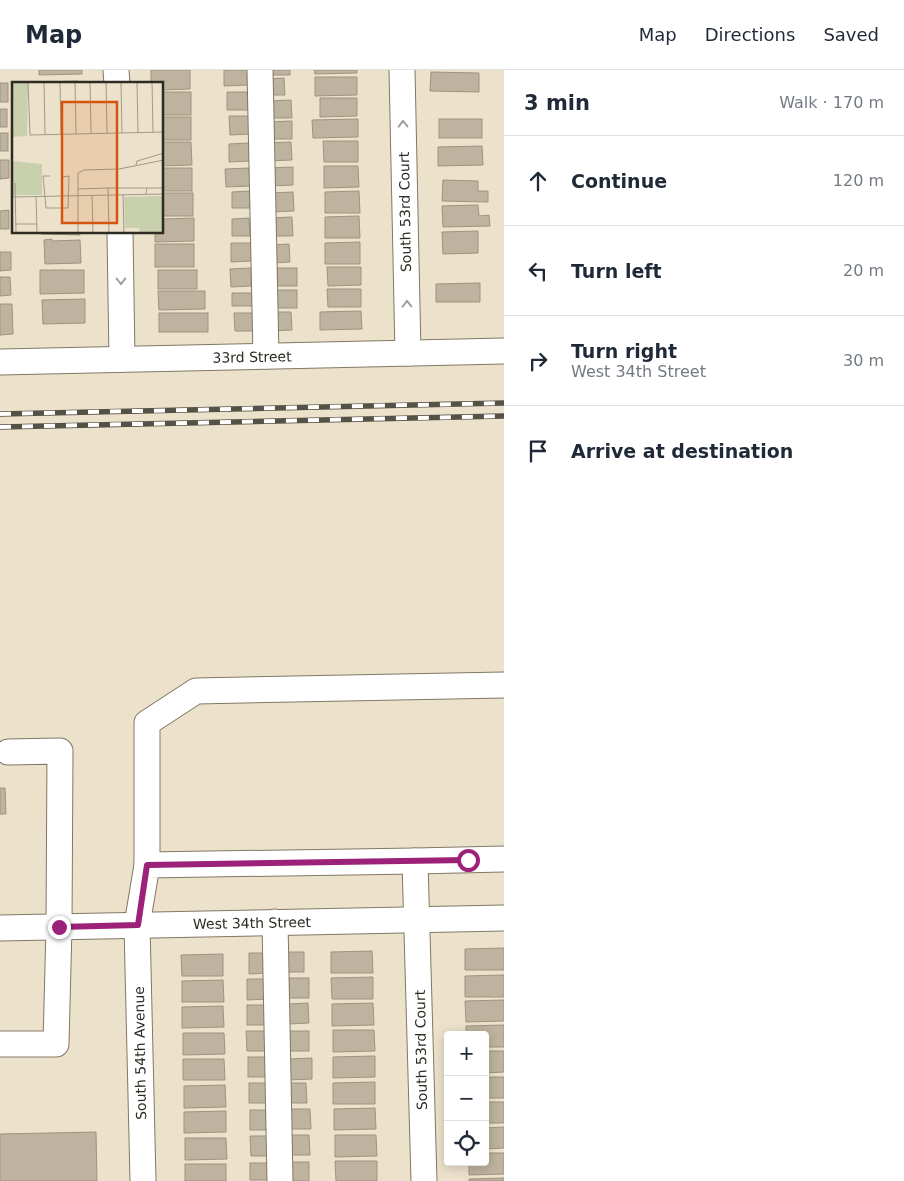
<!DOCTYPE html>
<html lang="en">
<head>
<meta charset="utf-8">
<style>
	:root { --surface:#fff; --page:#f2f2f3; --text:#1f2937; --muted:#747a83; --line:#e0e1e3 }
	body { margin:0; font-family:"DejaVu Sans",sans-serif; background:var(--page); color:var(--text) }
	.controls { position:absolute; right:15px; bottom:15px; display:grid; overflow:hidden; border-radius:5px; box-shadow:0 2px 12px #0003 }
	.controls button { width:45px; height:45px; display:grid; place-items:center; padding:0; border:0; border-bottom:1px solid var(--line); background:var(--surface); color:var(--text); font:25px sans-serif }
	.stop { position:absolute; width:15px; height:15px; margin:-11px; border:4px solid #9c2178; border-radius:50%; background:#fff }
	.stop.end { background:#9c2178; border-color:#fff; box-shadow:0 1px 5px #0008 }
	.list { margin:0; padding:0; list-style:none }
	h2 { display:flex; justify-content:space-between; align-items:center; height:65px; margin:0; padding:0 20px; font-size:21px }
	h2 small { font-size:16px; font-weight:400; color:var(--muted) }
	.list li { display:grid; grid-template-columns:32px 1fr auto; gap:15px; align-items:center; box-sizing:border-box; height:90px; padding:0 20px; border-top:1px solid var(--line) }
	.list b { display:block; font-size:19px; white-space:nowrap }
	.list p { margin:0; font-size:16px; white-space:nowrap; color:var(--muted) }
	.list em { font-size:16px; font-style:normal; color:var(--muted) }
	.icon { flex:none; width:28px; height:28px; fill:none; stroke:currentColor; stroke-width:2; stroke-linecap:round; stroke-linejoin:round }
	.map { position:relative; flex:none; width:504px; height:1111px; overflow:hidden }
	header { display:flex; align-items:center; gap:30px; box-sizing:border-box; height:70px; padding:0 25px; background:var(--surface); border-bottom:1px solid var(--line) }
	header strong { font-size:24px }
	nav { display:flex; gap:28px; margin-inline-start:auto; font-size:18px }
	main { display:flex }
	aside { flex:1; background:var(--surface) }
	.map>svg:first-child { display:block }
	.building { fill:#bdb39e; stroke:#9d937f }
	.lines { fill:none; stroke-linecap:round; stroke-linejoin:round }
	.minor-casing { stroke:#817864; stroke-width:27 }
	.minor { stroke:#fff; stroke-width:25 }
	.rail-casing { stroke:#555145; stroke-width:5.5 }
	.rail { stroke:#fff; stroke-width:4; stroke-dasharray:11; stroke-linecap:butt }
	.oneway { stroke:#a1a09c }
	.route { stroke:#9c2178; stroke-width:6 }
	.labels { text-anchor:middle; stroke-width:4.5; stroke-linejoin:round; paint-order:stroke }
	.street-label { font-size:14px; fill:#2e2b22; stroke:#fff }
	.inset-road { fill:none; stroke:#a09988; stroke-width:1 }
	.view { fill:#d5540e; fill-opacity:0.15; stroke:#d5540e; stroke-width:2.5 }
	.inset-edge { fill:none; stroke:#2e2b22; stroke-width:2.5 }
</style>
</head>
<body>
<header>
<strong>Map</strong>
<nav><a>Map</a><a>Directions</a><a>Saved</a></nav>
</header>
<main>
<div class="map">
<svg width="504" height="1111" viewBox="0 0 504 1111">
	<rect width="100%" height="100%" fill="#ece2cc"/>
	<!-- building -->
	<g class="building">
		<path d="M39,0H82V4L39,5Z"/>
		<path d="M151,0H190V19L162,20V14H151Z"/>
		<path d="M224,0H248L249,15L224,16Z"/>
		<rect x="265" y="0" width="25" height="5"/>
		<path d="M314,0H357V3L315,4Z"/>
		<path d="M431,2L479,3V22L430,21Z"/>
		<path d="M315,7H357V25L315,26Z"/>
		<path d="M284,8L285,25H267L266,9Z"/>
		<path d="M78,11L79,14H42V12Z"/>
		<rect x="0" y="13" width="8" height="19"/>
		<rect x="162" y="22" width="29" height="23"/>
		<path d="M227,22H247L248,40H227Z"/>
		<path d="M320,28H357V46L320,47Z"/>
		<path d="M291,30L292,48H268L267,31Z"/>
		<rect x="0" y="39" width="7" height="18"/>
		<path d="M229,46H250V64L230,65Z"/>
		<rect x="162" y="47" width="29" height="23"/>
		<path d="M358,49V67L313,68L312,50Z"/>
		<rect x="439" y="49" width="43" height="19"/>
		<path d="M292,51V69H268L267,52Z"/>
		<rect x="0" y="63" width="8" height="18"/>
		<path d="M323,71H358V92H324Z"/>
		<path d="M162,72H191L192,95L162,96Z"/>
		<path d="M291,72L292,90L267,91V73Z"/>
		<path d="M249,73L250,91L229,92V74Z"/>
		<path d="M482,76L483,95L438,96V77Z"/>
		<path d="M0,90H9V108L0,109Z"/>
		<path d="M324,96H358L359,117L324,118Z"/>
		<path d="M293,97V115L269,116L268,98Z"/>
		<rect x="162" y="98" width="30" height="23"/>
		<path d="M249,98L250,116L226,117L225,99Z"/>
		<path d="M443,110L478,111V121H488V132L442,131Z"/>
		<path d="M250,121V138H232V122Z"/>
		<path d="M359,121L360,143H325V122Z"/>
		<path d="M293,122L294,141L269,142V123Z"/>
		<rect x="162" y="123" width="31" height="23"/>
		<path d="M478,135L479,146L489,145L490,156L443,157L442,136Z"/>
		<path d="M9,140V159H0V141Z"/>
		<path d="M359,146L360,168H325V147Z"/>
		<path d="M292,147L293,166H268V148Z"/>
		<path d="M194,148V171L155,172V162H162V149Z"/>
		<path d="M249,148L250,166H232V149Z"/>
		<path d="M478,161V183L443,184L442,162Z"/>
		<path d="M41,162H80V165L41,164Z"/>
		<path d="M52,169V171L80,170L81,193L45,194L44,170Z"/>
		<path d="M360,172V194H325V173Z"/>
		<path d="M231,173H251L252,191L231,192Z"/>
		<rect x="155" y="174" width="39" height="23"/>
		<path d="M289,174L290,192L269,193V175Z"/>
		<path d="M0,182H11V200L0,201Z"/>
		<path d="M327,197H361V215L328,216Z"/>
		<path d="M251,198V216L231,217L230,199Z"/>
		<rect x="271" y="198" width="26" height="18"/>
		<path d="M40,200H84V223L40,224Z"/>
		<rect x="158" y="200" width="39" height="19"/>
		<path d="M0,207H10L11,225L0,226Z"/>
		<path d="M480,213V232H436V214Z"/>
		<path d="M327,219H361V237H328Z"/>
		<rect x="272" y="220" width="25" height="18"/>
		<path d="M158,221H205V239L159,240Z"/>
		<path d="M232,223H252L253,236H232Z"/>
		<path d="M85,229V253L43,254L42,230Z"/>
		<path d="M0,234H12L13,264L0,265Z"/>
		<path d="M361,241L362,259L320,260V242Z"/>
		<path d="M271,242H291L292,260L271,261Z"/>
		<rect x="159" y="243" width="49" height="19"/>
		<path d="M234,243H255V261H235Z"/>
		<path d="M0,718H5L6,744H0Z"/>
		<path d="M504,878V900H465V879Z"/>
		<path d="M372,881L373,903H331V882Z"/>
		<rect x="284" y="882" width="20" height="20"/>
		<path d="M249,883H269V903L249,904Z"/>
		<path d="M223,884V906H182L181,885Z"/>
		<path d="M504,905V927H465V906Z"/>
		<path d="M373,907V929H332L331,908Z"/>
		<rect x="289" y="908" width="20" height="20"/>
		<path d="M247,909H268V929L247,930Z"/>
		<path d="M223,910L224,932H182V911Z"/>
		<path d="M504,930V951L466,952L465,931Z"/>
		<path d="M308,933L309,953L289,954L288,934Z"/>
		<path d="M373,933L374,955L332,956V934Z"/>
		<rect x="247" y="935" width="21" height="20"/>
		<path d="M223,936L224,957L182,958V937Z"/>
		<path d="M504,955V977H485V965H466V956Z"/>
		<path d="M333,960H374L375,981L333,982Z"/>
		<path d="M246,961H266L267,981H247Z"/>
		<rect x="289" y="961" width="20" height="20"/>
		<path d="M183,963H224L225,984L183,985Z"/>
		<path d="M485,981H504V1002L485,1003Z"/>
		<path d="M375,986V1007L333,1008V987Z"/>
		<rect x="248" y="987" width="20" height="20"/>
		<path d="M312,988V1009L288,1010V989Z"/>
		<path d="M183,989H224L225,1010H183Z"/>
		<rect x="485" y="1007" width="19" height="21"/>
		<path d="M375,1012V1034H333V1013Z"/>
		<rect x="249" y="1013" width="20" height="20"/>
		<path d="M286,1013H306L307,1033H286Z"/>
		<path d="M225,1015L226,1037L184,1038V1016Z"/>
		<rect x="485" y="1032" width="19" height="21"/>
		<path d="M375,1038L376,1059L334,1060V1039Z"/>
		<path d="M290,1039H310L311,1059H290Z"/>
		<rect x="250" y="1040" width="20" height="20"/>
		<path d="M226,1041V1062L184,1063V1042Z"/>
		<path d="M504,1057V1078L485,1079V1058Z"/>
		<path d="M96,1062L97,1111H0V1064Z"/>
		<path d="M289,1065H309L310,1085H289Z"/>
		<path d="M335,1065H376L377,1086L335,1087Z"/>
		<path d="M250,1066H271V1086H251Z"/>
		<path d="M185,1068H226L227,1089L185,1090Z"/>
		<path d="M485,1083H504V1104L469,1105V1092H485Z"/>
		<path d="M335,1091H377V1111H336Z"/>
		<rect x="289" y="1092" width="20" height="19"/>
		<rect x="250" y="1093" width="21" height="17"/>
		<rect x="185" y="1094" width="41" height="17"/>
		<path d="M504,1108V1111H469V1109Z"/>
	</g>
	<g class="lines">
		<!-- minor casing -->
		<g class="minor-casing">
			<g id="minor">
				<path d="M116,0L117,14"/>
				<path d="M260,0L266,286"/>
				<path d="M402,0L408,283"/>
				<path d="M120,162L122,289"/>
				<path d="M0,292L504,281"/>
				<path d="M147,795V653L196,621L504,615"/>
				<path d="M275,852L280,1111"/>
				<path d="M0,858L504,848"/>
				<path d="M0,974H56L59,857L60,681L8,682"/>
				<path d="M143,1111L137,855L147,795L415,791"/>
				<path d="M424,1111L415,791L504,789"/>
			</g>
		</g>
		<!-- minor -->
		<use href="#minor" class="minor"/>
		<!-- rail casing -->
		<g class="rail-casing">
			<g id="rail">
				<path d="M0,344L504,333"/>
				<path d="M0,357L504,346"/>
			</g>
		</g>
		<!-- rail -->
		<use href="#rail" class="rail"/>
	</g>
	<!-- one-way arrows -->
	<defs><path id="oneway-chevron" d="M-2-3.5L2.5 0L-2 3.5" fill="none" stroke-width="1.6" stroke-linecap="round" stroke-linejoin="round" transform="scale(1.25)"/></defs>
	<g class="oneway">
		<use href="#oneway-chevron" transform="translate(403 54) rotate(-91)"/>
		<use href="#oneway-chevron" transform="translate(121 211) rotate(89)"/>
		<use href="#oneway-chevron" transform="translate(407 234) rotate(-91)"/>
	</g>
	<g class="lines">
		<!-- route -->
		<path class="route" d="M59,857L138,855L147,795L468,790"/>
	</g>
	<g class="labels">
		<!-- street labels -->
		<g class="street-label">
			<text transform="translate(405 142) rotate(-91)" y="5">South 53rd Court</text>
			<text transform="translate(252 287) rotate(-1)" y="5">33rd Street</text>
			<text transform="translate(252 853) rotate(-1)" y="5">West 34th Street</text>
			<text transform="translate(421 980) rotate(-91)" y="5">South 53rd Court</text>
			<text transform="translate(140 983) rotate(-91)" y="5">South 54th Avenue</text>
		</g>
	</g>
	<!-- overview -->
	<g transform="translate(12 12)">
		<rect width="151" height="151" fill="#ece2cc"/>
		<path d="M0,0H16L15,54L0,55ZM0,79L30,82V113H0ZM151,114V151H128L127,146H113L112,115Z" fill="#c9d0ad"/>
		<path class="inset-road" d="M16,0L18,53L152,50M32,0L33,52M48,0L49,52M63,0L64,52M78,0L79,51M94,0L95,51M109,0L110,51M125,0L126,50M140,0L141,50M124,83L125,79L152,71M38,94H31L34,126H56L57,94L51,95M3,101L4,151M66,107V91L72,88L107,87L152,78M134,112L135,106H152M80,113L81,151M111,113L112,151M24,114L25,151M0,115L152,112M4,142H24M66,151V107L96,106M97,151L96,106H135"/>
		<path class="view" d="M50,20H105V141H50Z"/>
		<rect width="151" height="151" class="inset-edge"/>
	</g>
</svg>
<div class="controls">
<button>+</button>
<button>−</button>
<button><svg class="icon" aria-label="locate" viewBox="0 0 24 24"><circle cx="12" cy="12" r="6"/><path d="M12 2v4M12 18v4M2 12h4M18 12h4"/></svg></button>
</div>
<div class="stop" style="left:468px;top:790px"></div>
<div class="stop end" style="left:59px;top:857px"></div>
</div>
<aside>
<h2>3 min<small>Walk · 170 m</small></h2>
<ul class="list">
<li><svg class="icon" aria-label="ahead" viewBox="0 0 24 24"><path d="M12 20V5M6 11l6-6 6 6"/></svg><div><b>Continue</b></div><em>120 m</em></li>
<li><svg class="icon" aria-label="left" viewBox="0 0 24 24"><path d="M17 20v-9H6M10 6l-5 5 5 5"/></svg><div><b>Turn left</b></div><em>20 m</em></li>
<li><svg class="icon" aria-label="right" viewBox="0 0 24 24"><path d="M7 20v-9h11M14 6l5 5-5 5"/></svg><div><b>Turn right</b><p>West 34th Street</p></div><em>30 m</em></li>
<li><svg class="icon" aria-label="arrive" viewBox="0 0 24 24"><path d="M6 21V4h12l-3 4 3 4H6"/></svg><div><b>Arrive at destination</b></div></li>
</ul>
</aside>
</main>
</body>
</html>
